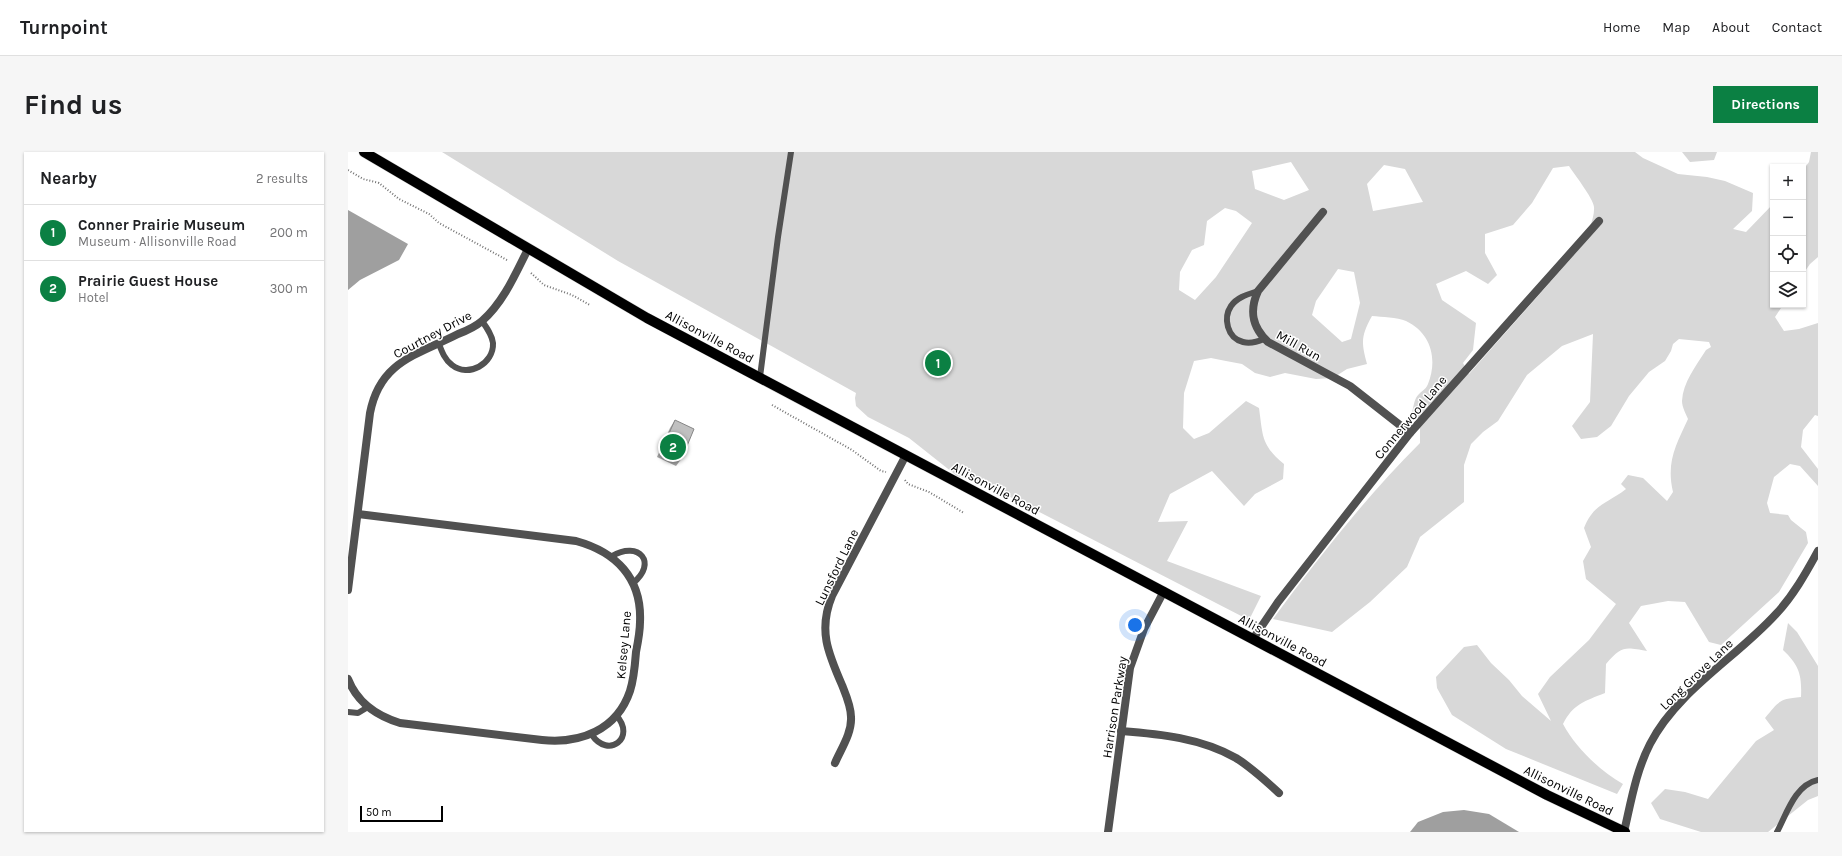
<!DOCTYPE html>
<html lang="en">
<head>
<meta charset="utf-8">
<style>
	:root { --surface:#fff; --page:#f6f6f6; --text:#202124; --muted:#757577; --line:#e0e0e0; --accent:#0b8043 }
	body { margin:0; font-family:Karla,sans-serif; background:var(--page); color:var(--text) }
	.controls { position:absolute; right:12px; top:12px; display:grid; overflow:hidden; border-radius:0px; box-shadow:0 1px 3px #0004 }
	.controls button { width:36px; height:36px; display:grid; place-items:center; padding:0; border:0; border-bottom:1px solid var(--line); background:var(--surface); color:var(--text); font:20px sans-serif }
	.scale { position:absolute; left:12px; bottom:10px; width:83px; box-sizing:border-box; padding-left:4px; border:2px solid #000; border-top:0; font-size:11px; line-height:14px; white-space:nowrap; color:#000; -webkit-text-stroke:3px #fff; paint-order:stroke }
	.you { position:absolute; left:787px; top:473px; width:14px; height:14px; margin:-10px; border:3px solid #fff; border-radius:50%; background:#1a73e8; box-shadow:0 0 0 6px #1a73e833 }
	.badge { display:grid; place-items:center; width:26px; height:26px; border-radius:50%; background:var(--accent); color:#fff; font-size:13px; font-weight:700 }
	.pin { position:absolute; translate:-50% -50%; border:2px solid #fff; box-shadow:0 1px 4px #0006 }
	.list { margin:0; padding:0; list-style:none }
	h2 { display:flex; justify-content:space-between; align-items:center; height:52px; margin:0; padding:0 16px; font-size:17px }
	h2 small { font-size:13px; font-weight:400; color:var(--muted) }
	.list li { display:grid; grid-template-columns:26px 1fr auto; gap:12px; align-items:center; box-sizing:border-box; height:56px; padding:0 16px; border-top:1px solid var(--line) }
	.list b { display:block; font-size:15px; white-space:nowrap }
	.list p { margin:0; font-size:13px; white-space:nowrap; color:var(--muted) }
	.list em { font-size:13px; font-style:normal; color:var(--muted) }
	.icon { flex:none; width:22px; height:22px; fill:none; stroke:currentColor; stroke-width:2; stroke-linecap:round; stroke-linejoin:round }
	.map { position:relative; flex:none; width:1470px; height:680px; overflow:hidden; border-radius:0px }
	header { display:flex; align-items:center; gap:24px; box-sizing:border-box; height:56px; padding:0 20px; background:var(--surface); border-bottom:1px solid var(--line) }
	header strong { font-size:19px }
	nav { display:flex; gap:22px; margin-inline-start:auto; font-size:14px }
	.intro { display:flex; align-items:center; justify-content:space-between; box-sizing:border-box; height:96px; padding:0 24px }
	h1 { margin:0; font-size:28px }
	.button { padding:10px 18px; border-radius:0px; background:var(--accent); color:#fff; font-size:14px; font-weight:700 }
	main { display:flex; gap:24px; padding:0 24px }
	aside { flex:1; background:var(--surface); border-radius:0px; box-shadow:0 1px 3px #0004 }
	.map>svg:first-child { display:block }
	.green { fill:#d8d8d8; fill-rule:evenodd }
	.water { fill:#9f9f9f }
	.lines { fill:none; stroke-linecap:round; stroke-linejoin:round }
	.primary-casing { stroke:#dbdbdb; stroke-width:11 }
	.path { stroke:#737373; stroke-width:2; stroke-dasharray:1 2; stroke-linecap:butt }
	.service { stroke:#515151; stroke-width:6 }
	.minor { stroke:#515151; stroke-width:8 }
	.primary { stroke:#000; stroke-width:10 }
	.wall { fill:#a5a5a5 }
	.building { fill:#c0c0c0; stroke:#868686 }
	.labels { text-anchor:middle; stroke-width:3; stroke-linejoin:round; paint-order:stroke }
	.street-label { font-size:13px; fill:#000; stroke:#fff }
</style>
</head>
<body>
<header>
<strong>Turnpoint</strong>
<nav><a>Home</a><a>Map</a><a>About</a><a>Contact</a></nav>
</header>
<div class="intro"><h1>Find us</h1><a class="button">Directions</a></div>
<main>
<aside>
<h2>Nearby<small>2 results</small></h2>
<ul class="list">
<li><span class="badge">1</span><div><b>Conner Prairie Museum</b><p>Museum · Allisonville Road</p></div><em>200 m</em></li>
<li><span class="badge">2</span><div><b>Prairie Guest House</b><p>Hotel</p></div><em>300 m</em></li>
</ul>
</aside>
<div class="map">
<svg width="1470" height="680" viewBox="0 0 1470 680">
	<rect width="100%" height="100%" fill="#fff"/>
	<!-- green -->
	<g class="green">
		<path d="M94,0H1287L1295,6L1330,22L1359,25L1377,29L1405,41L1404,59L1385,77L1398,80L1425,52V153H1435L1427,165L1436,179L1451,177L1470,171V264L1467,263L1455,278L1453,295L1470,317V334L1452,314L1442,312L1426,325L1419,351L1422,361L1440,363L1443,368L1458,380L1460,391L1431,440L1373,493L1361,490L1337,450L1320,449L1293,454L1281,471L1299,499C1276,495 1274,494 1258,512L1257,541C1237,549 1225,552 1215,572C1228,596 1251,618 1275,632L1269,642L1158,597L1104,563L1089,536L1088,525L1116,495L1129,493L1143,511L1161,528L1174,544L1203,569L1190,542L1202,525L1241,488L1268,452L1238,427L1235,409L1243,395L1236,376C1246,351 1259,352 1278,337L1273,332L1280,323L1295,326L1319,349L1325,340C1318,310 1328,293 1340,267C1338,262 1334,255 1334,249C1335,230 1348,214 1358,198L1363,195L1361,190L1331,187L1325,192L1323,199L1317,209L1301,220L1281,244L1263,274L1249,285L1233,287L1224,274L1242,250L1245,182L1214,194L1179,223L1150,269L1135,280L1123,292L1116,313V350L1072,385L1059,415L1022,450L984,480L925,467C970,406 1018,345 1072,291V275L1064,261C1065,256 1066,250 1068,246C1071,240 1078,238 1080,232C1090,207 1083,181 1058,169C1049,165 1034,165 1024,164C1013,184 1013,190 1019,212L999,217L985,226L968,227L937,221L922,225L907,221L894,212L878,209L863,206L846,209L836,241L835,276L846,287L861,281L898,249L911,256C915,284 913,293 936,312L935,327L907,342L896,354L864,319L822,342L810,370L840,369L819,409L913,444L901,468L635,331L609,324L561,286L520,265L508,254L507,246L508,241L270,109ZM943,10L961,38L936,48L907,37L904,19ZM1036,13L1057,17L1075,50L1025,59L1019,32ZM1221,14C1226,22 1245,46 1246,55C1247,67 1238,83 1234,94L1121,222L1115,211L1125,198L1128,171L1094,148L1088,132L1118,119L1140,132L1149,123L1137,101V82L1165,73L1184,51L1205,16ZM877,56L888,59L904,71L868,125L847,148L831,138L832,120L844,98L856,93L859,69ZM990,117L1006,120L1012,151L1003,187L994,190L964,163L968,149Z"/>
		<path d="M1334,0H1369L1366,8L1342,10Z"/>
		<path d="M1463,0H1470V105L1462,112L1455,122V18L1461,10Z"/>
		<path d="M1440,471L1449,480L1470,514V644L1460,648L1420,680H1353L1312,667L1303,651L1317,637L1337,640L1360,647L1408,589L1426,578L1417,566C1431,549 1431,547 1453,545C1454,523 1451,513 1435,498Z"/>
	</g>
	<!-- water -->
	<g class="water">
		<path d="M0,58L60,92L51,108L12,128L0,138Z"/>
		<path d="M1116,658L1141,662L1171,680H1062L1070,670L1095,660Z"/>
	</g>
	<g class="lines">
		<!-- primary casing -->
		<g class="primary-casing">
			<path id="primary" d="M16,0L299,166L1199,643L1277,680"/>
		</g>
		<!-- path -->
		<g class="path">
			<path d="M0,18L15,27L31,31L51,47L81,62L91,71L159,108"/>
			<path d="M183,121L196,133L224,143L242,153"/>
			<path d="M424,253L504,298L533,319L538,320"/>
			<path d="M557,328L560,332L581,340L616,361"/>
		</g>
		<!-- service -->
		<g class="service">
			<path d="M910,139C901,142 889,145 883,154C875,166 879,186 895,190C903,192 909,190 916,187"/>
			<path d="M91,192C94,200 97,208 104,213C120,226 146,212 145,191C144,183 139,176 134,169"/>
			<path d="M412,225L430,85L443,0"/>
			<path d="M264,404C291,388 310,411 285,431"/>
			<path d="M0,560L10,561L20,555"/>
			<path d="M244,583C260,607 289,586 268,563"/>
			<path d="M1429,680C1439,661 1447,633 1470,628"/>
		</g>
		<!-- minor -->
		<g class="minor">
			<path d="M975,60L910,139C901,159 904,175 920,190L1002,234L1062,281"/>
			<path d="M0,438L22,261C32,209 69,203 110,182C118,179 127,175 134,169C155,151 168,121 180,97"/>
			<path d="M905,487L930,450L1062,281L1251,69"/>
			<path d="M0,527C9,550 29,564 52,571L194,588C232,592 269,578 282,539C286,527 287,513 288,500C290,490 292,480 292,470C294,426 268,400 228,389L10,362"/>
			<path d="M773,579C812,582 853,586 888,606C904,616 918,629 931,641"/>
			<path d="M487,611C493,597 504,581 503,565C503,554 498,543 494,533C480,501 470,478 484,444L558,303"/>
			<path d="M760,680L782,516L796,477L816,439"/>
			<path d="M1276,680C1283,650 1288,619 1302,592C1330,538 1388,506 1428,462C1445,444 1458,421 1470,399"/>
		</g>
		<!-- primary -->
		<use href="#primary" class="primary"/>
	</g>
	<!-- wall -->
	<path class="wall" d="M327,268L334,306L328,314L309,305L322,276Z"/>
	<!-- building -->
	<path class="building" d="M327,268L346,277L334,306L314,297Z"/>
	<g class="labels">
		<!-- street labels -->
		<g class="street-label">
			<text transform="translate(84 182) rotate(-28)" y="5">Courtney Drive</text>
			<text transform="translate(362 184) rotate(28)" y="5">Allisonville Road</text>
			<text transform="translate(951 193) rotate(29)" y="5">Mill Run</text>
			<text transform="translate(1062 265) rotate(-50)" y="5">Connerwood Lane</text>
			<text transform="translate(648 336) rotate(28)" y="5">Allisonville Road</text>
			<text transform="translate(488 415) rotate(-64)" y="5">Lunsford Lane</text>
			<text transform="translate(935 488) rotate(28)" y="5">Allisonville Road</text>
			<text transform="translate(275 493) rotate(-85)" y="5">Kelsey Lane</text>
			<text transform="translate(1348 522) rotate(-44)" y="5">Long Grove Lane</text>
			<text transform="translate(766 555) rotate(-81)" y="5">Harrison Parkway</text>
			<text transform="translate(1221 638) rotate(26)" y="5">Allisonville Road</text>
		</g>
	</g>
</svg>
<div class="controls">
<button>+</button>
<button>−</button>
<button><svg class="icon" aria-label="locate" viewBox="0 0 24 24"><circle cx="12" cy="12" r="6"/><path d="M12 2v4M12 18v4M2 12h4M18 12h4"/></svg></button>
<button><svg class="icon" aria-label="layers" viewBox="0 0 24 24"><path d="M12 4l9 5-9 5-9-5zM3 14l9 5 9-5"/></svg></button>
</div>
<div class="scale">50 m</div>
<div class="you"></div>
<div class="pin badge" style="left:590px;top:211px">1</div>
<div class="pin badge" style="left:325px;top:295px">2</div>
</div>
</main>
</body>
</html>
